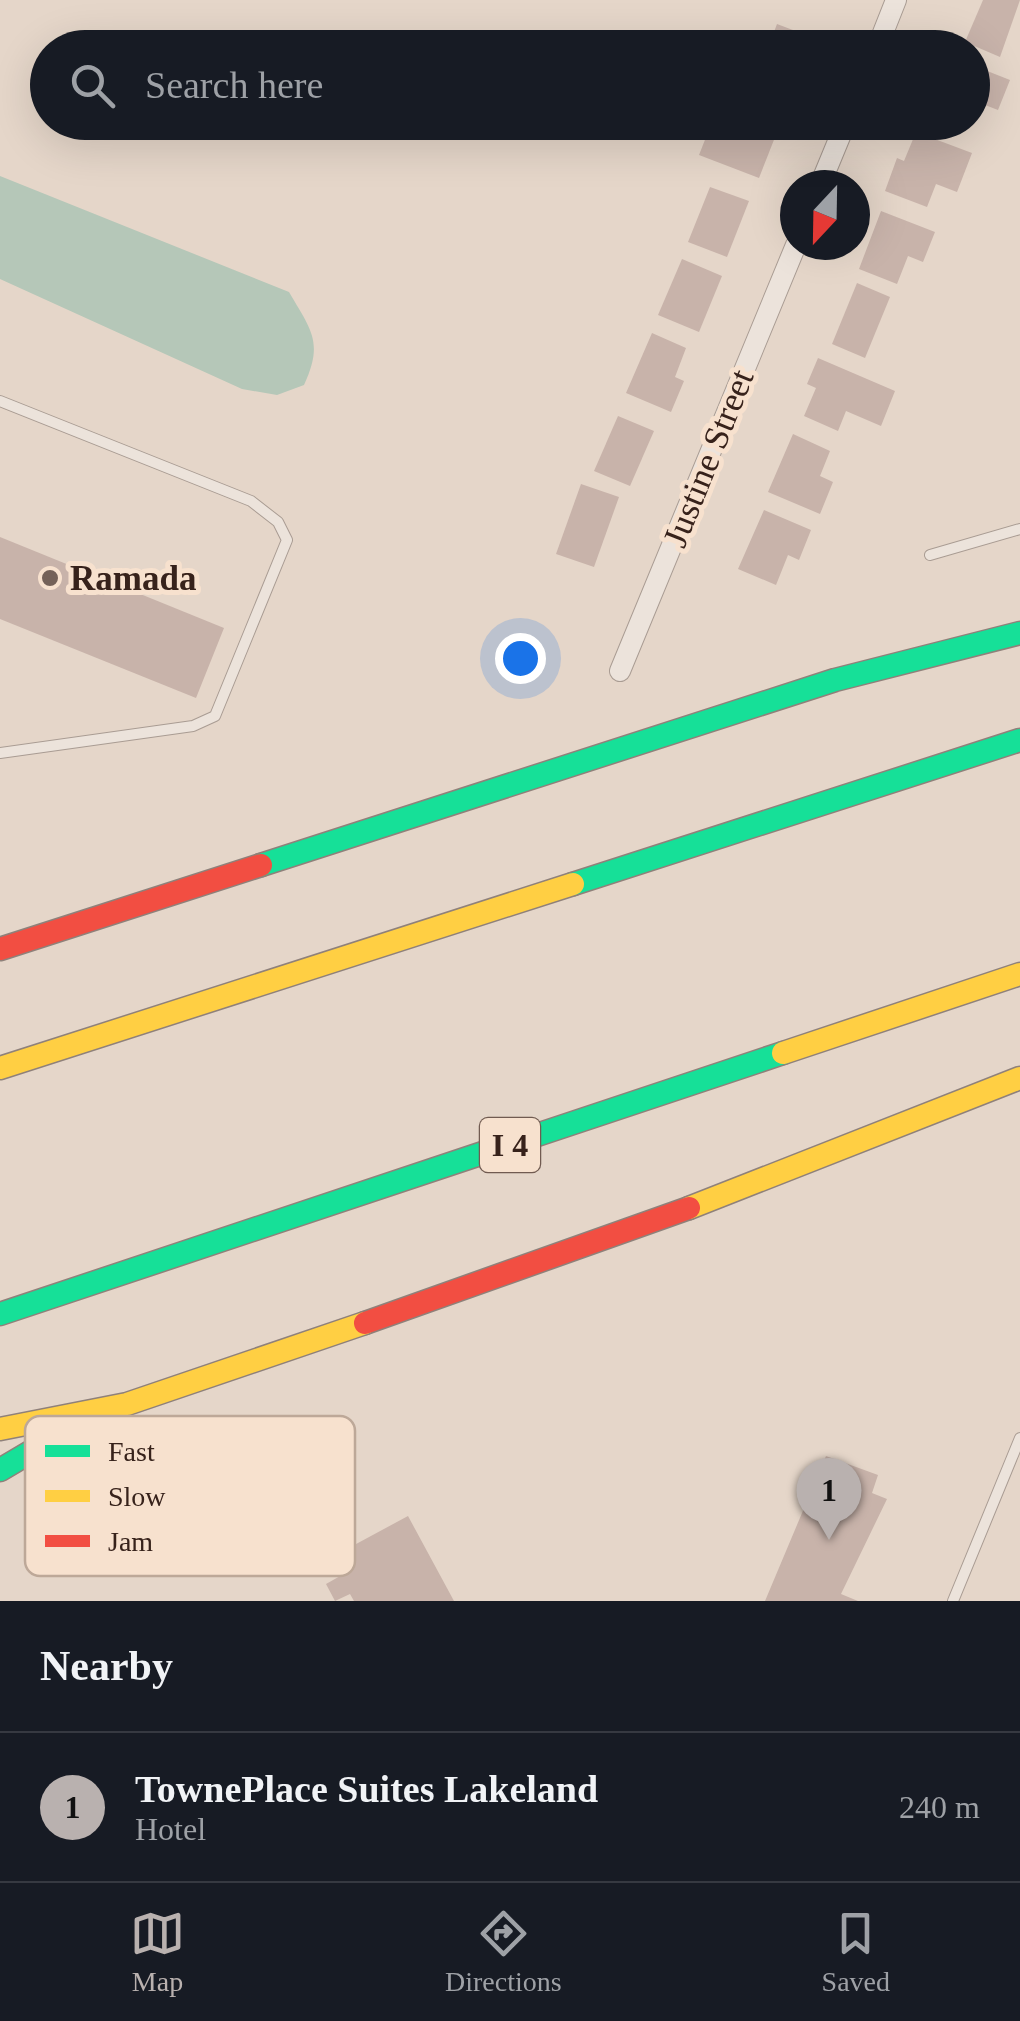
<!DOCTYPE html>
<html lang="en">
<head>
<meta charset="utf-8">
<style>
	:root { --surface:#171b24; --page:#20242c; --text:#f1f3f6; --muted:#9ea1a6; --line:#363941; --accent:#b9b1af }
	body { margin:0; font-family:"Times New Roman",serif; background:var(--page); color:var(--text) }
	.compass { position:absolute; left:780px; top:170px; width:90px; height:90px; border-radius:50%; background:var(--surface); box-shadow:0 10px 40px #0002; rotate:202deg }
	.you { position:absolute; left:520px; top:658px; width:35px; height:35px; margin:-25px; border:8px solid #fff; border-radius:50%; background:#1a73e8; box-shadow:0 0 0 15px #1a73e833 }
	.badge { display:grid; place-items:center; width:65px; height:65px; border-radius:50%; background:var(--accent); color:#111; font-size:32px; font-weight:700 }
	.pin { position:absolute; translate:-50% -82px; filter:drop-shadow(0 2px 5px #0008) }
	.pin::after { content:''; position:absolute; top:52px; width:35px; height:30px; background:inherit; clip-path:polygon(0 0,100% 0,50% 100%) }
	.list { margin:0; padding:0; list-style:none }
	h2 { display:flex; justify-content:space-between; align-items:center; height:130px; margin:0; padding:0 40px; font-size:42px }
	h2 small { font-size:32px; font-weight:400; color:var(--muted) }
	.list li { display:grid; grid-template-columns:65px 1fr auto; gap:30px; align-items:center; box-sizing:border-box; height:150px; padding:0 40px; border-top:2px solid var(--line) }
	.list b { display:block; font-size:38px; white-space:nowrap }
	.list p { margin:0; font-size:32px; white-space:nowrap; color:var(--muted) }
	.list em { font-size:32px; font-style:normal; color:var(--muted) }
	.icon { flex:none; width:55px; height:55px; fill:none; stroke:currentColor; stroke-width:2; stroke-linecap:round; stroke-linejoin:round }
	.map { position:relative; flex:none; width:1020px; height:1601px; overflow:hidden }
	.search { position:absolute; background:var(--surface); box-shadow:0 10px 40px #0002; left:30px; right:30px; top:30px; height:110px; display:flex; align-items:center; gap:25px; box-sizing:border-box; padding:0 35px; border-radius:55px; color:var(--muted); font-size:38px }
	.sheet { height:280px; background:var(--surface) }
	nav { display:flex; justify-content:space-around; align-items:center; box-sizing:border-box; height:140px; border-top:2px solid var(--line); background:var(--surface); font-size:28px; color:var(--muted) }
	nav a { display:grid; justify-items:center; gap:5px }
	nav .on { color:var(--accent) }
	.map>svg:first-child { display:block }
	.water { fill:#b5c7b8 }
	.building { fill:#c8b3aa }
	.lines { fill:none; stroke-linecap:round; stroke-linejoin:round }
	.lane-casing { stroke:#a99c93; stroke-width:12 }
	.street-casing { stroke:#a99c93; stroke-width:22 }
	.fast-casing { stroke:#8f817a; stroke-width:25 }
	.slow-casing { stroke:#8f817a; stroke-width:25 }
	.jam-casing { stroke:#8f817a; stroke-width:25 }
	.lane { stroke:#ece3db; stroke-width:10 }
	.street { stroke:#ece3db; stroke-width:20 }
	.fast { stroke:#16e098; stroke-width:22 }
	.slow { stroke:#ffcf43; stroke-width:22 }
	.jam { stroke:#f24e42; stroke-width:22 }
	.poi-dot { fill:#746158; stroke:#f7e1ce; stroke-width:4 }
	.labels { text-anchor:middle; stroke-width:10; stroke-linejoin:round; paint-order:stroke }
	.shield { fill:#f7e1ce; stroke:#715b51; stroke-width:2.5 }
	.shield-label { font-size:32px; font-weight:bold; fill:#37221b }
	.street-label { font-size:35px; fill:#37221b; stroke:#f7e1ce }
	.poi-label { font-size:35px; font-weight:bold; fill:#37221b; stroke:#f7e1ce; text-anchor:start }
	.key { fill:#f7e1ce; stroke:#bda898; stroke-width:2.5 }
	.key-label { font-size:28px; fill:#37221b }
</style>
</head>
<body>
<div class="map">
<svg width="1020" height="1601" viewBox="0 0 1020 1601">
	<rect width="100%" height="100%" fill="#e5d6c9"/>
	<!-- water -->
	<path class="water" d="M0,176L289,292C311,330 324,342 304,385L277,395L242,389L0,279Z"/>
	<!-- building -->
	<g class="building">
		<path d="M983,0H1020L1000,57L965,42Z"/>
		<path d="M777,24L814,38L810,48H768Z"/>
		<path d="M972,65L1010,80L998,110L972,100Z"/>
		<path d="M712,122L735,130L738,122H781L759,178L699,155Z"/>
		<path d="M916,132L972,153L957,192L936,184L927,207L885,191L897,158L904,161Z"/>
		<path d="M710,187L749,201L727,257L688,242Z"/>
		<path d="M881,211L935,232L923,262L908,256L897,284L859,269Z"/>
		<path d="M682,259L722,276L699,332L658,315Z"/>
		<path d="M857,283L890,297L865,358L832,344Z"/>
		<path d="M652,333L686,348L675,377L684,381L671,412L626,393Z"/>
		<path d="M818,358L895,391L881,426L846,411L838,431L804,416L816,388L807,384Z"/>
		<path d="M618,416L654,431L630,486L594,471Z"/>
		<path d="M793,434L830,451L820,476L833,482L820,514L768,492Z"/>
		<path d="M581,484L619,497L594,567L556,554Z"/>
		<path d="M764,510L811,530L799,560L788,555L776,585L738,569Z"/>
		<path d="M0,537L224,628L196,698L0,619Z"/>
		<path d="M826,1456L878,1475L872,1493L887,1499L841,1594L858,1601H765Z"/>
		<path d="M408,1516L454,1601H354L350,1594L335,1601L326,1584L342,1575L332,1557Z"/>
	</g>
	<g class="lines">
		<!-- lane casing -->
		<g class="lane-casing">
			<g id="lane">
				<path d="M0,401L251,501L278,522L287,540L215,716L193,726L0,753"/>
				<path d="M930,555L1020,529"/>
				<path d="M953,1601L1020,1438"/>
			</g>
		</g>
		<!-- street casing -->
		<g class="street-casing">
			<g id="street">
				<path d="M877,48L896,0"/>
				<path d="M820,185L846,122"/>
				<path d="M620,671L796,245"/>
			</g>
		</g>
		<!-- fast casing -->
		<g class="fast-casing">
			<g id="fast">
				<path d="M261,865L835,680L1020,633"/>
				<path d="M573,884L1020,740"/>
				<path d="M0,1314L783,1053"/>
				<path d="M0,1470L71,1428"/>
			</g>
		</g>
		<!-- slow casing -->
		<g class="slow-casing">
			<g id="slow">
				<path d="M783,1053L1020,974"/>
				<path d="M0,1068L573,884"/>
				<path d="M689,1208L1020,1078"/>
				<path d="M0,1429L127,1404L365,1323"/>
			</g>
		</g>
		<!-- jam casing -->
		<g class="jam-casing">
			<g id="jam">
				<path d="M0,949L261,865"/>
				<path d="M365,1323L689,1208"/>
			</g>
		</g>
		<!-- lane -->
		<use href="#lane" class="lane"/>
		<!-- street -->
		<use href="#street" class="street"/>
		<!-- fast -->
		<use href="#fast" class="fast"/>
		<!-- slow -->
		<use href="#slow" class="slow"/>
		<!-- jam -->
		<use href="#jam" class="jam"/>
	</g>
	<!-- markers -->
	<circle class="poi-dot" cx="50" cy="578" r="10"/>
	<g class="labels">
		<!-- shield labels -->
		<rect class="shield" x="480" y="1118" width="60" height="54" rx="8"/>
		<g class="shield-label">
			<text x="510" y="1156">I 4</text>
		</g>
		<!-- street labels -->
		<g class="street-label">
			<text transform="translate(708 458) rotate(-68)" y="12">Justine Street</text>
		</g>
		<!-- poi labels -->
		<g class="poi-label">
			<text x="70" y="590">Ramada</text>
		</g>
	</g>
	<!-- legend -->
	<rect x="25" y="1416" width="330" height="160" rx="15" class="key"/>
	<rect x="45" y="1445" width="45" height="12" fill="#16e098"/>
	<rect x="45" y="1490" width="45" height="12" fill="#ffcf43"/>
	<rect x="45" y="1535" width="45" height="12" fill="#f24e42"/>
	<g class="key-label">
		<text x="108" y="1461">Fast</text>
		<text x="108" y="1506">Slow</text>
		<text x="108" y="1551">Jam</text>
	</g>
</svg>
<svg class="compass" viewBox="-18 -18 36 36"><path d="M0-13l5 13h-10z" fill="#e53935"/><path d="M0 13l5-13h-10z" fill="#9ea1a6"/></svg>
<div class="you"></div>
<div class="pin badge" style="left:829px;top:1540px">1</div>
<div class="search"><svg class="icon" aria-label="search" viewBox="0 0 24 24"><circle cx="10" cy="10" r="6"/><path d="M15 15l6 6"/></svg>Search here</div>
</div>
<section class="sheet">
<h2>Nearby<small></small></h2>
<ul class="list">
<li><span class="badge">1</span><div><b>TownePlace Suites Lakeland</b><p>Hotel</p></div><em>240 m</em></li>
</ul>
</section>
<nav>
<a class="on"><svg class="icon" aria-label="map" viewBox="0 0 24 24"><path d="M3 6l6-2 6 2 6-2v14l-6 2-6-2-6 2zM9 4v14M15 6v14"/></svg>Map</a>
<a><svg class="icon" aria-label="directions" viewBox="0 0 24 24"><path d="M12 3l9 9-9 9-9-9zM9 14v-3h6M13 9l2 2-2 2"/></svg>Directions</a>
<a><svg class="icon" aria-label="saved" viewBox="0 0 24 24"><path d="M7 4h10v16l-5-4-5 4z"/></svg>Saved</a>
</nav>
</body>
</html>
